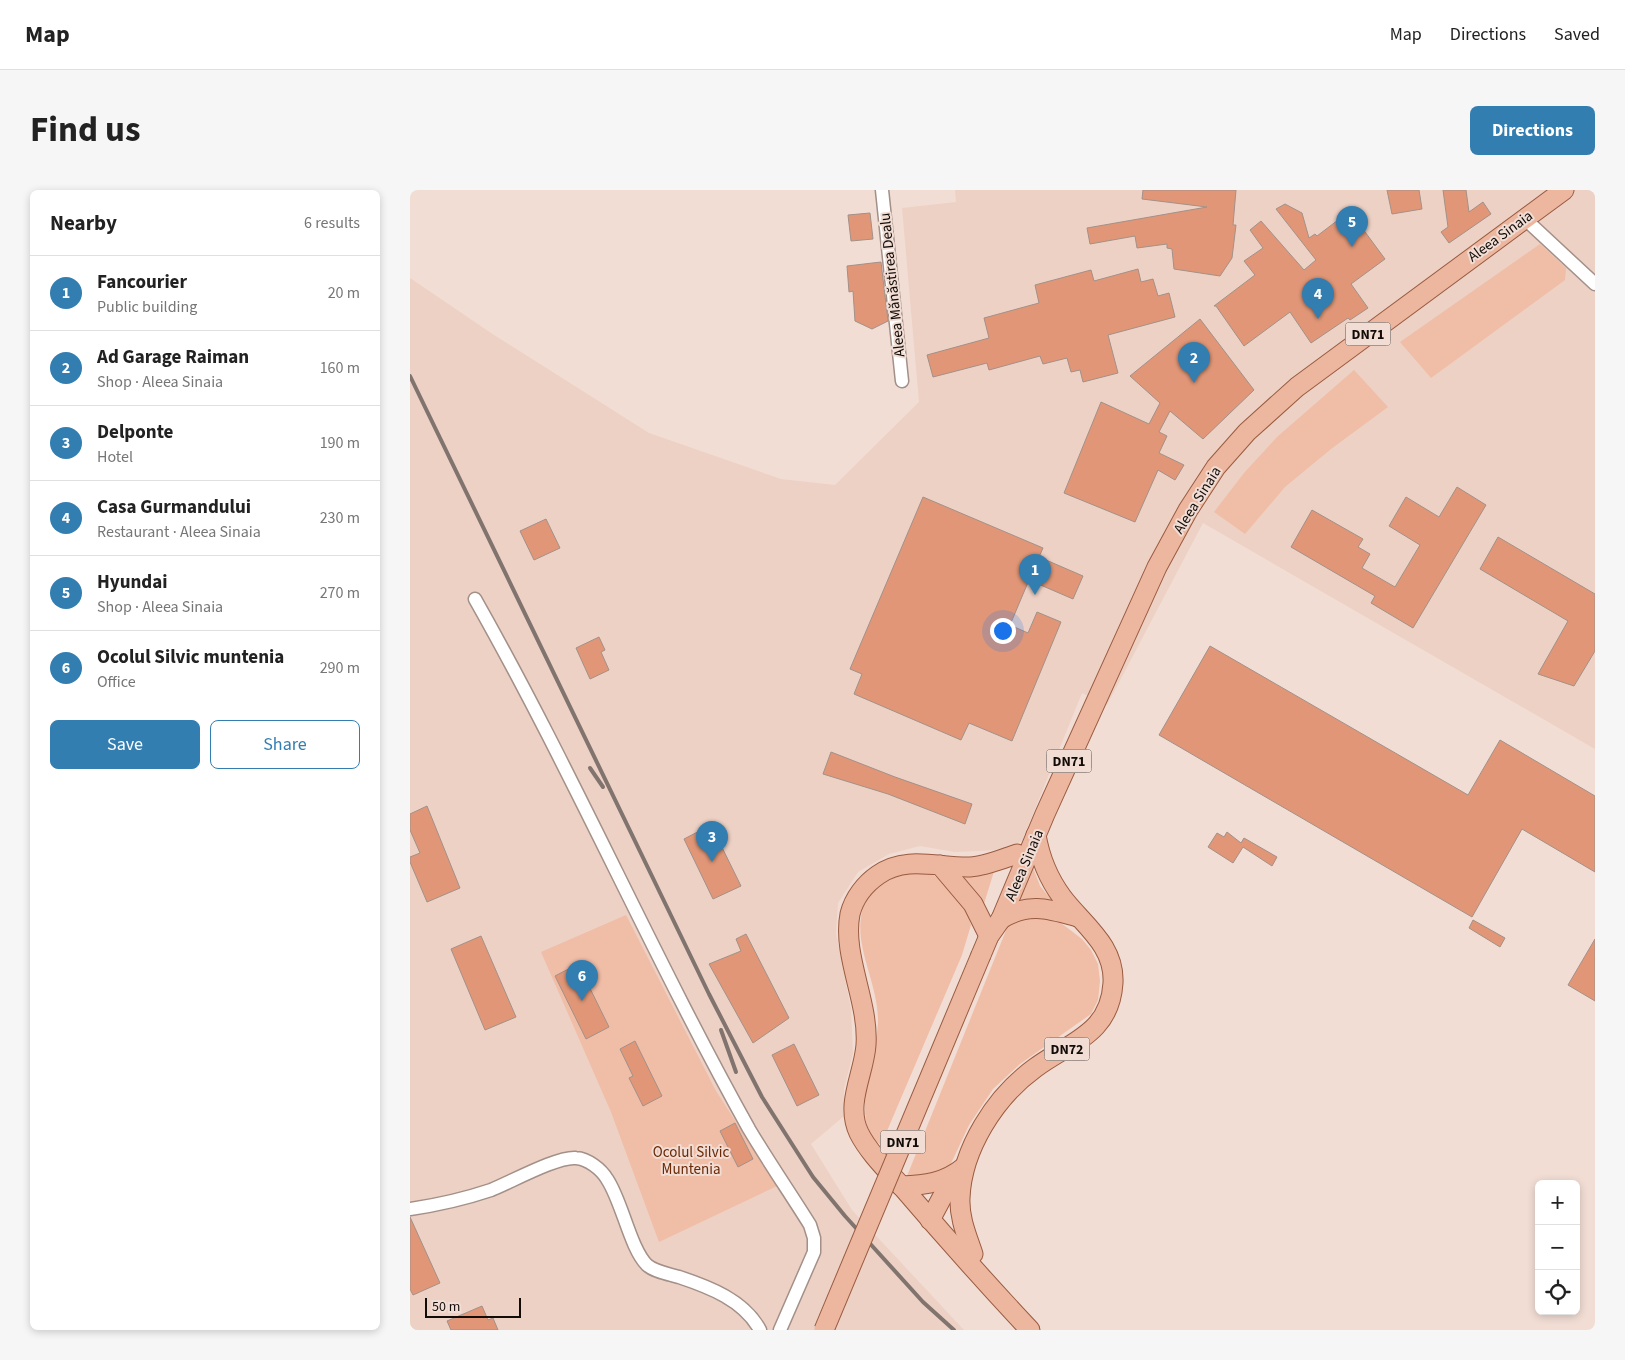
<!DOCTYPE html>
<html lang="en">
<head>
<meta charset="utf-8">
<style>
	:root { --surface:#fff; --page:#f6f6f6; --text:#222; --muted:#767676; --line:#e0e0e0; --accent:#337eb1 }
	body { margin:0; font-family:"Source Sans 3",sans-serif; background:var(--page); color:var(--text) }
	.controls { position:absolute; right:15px; bottom:15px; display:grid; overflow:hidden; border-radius:8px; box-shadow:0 2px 8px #0003 }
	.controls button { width:45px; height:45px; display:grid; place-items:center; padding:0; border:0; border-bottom:1px solid var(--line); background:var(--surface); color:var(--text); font:25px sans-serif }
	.scale { position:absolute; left:15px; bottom:12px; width:96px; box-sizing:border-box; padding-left:5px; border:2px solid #120c09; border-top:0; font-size:14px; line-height:18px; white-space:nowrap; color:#120c09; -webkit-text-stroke:4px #f1ddd4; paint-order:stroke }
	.you { position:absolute; left:592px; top:440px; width:18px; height:18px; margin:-12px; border:4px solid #fff; border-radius:50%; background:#1a73e8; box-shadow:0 0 0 8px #1a73e833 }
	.badge { display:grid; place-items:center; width:32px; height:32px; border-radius:50%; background:var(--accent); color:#fff; font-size:16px; font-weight:700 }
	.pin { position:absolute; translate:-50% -41px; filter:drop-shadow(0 1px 2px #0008) }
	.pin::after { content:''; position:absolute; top:26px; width:18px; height:15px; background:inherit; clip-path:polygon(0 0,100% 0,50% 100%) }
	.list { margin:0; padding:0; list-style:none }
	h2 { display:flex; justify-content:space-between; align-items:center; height:65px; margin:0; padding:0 20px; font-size:21px }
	h2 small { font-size:16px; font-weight:400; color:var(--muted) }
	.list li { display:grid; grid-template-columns:32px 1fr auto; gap:15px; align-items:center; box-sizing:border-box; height:75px; padding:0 20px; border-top:1px solid var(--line) }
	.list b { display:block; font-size:19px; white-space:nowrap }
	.list p { margin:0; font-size:16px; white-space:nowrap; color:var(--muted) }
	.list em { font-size:16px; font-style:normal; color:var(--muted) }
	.actions { display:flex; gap:10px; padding:15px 20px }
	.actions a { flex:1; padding:11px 0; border:1px solid var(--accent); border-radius:8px; text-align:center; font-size:18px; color:var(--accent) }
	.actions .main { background:var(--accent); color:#fff }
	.icon { flex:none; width:28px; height:28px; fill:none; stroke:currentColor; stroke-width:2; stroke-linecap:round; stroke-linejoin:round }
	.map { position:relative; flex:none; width:1185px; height:1140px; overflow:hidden; border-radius:8px }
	header { display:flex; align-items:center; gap:30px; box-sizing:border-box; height:70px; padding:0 25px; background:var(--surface); border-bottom:1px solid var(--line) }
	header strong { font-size:24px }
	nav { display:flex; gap:28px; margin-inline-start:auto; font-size:18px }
	.intro { display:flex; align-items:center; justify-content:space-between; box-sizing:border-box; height:120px; padding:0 30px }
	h1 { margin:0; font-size:35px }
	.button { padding:12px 22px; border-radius:8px; background:var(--accent); color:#fff; font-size:18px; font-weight:700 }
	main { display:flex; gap:30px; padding:0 30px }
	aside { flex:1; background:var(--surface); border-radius:8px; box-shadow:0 2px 8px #0003 }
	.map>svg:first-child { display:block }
	.built { fill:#edd1c5 }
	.green { fill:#f0bda7 }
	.building { fill:#e19777; stroke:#a39088 }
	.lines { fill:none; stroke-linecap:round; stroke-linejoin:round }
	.minor-casing { stroke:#a39088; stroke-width:15 }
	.primary-casing { stroke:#995b40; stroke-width:21 }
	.minor { stroke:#fff; stroke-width:12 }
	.primary { stroke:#edb69e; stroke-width:19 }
	.rail { stroke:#81746e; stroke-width:4 }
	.primary-bridge-casing { stroke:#995b40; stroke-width:21; stroke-linecap:butt }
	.primary-bridge { stroke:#edb69e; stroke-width:19 }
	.labels { text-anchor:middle; stroke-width:4; stroke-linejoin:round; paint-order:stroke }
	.shield { fill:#f1ddd4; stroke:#554b46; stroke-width:1 }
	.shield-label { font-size:14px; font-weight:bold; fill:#120c09 }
	.street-label { font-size:15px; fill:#120c09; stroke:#f1ddd4 }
	.park-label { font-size:15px; fill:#6b2905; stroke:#f1ddd4 }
</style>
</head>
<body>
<header>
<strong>Map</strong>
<nav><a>Map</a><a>Directions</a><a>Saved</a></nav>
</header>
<div class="intro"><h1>Find us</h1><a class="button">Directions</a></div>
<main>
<aside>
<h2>Nearby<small>6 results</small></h2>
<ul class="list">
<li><span class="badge">1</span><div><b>Fancourier</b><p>Public building</p></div><em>20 m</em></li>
<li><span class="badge">2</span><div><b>Ad Garage Raiman</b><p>Shop · Aleea Sinaia</p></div><em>160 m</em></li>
<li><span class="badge">3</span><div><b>Delponte</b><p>Hotel</p></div><em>190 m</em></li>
<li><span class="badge">4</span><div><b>Casa Gurmandului</b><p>Restaurant · Aleea Sinaia</p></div><em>230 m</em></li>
<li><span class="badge">5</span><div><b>Hyundai</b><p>Shop · Aleea Sinaia</p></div><em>270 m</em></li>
<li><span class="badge">6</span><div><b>Ocolul Silvic muntenia</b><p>Office</p></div><em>290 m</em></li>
</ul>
<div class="actions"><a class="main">Save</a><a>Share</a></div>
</aside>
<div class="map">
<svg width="1185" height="1140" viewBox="0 0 1185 1140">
	<rect width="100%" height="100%" fill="#f1ddd4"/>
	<!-- built -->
	<path class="built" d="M545,0H1185V559L793,333L697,515L672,503L612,651L599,658L586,660L545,662L510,656L479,664L448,682L428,713L426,743L441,819L443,863L434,899V926L401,954L442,1020L554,1140H0V88L84,145L239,243L371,289L425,295L509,212L492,18L546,12Z"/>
	<!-- green -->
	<g class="green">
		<path d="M1130,54L1156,78L1155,90L1021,188L990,152Z"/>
		<path d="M944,180L978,217L921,259L875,297L835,344L804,322L834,283L867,247Z"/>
		<path d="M622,675L630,696L644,713H608Z"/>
		<path d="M585,678L573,717L546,682Z"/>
		<path d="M498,682L522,684L541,698L556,719L561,735L552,765L471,955C438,935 466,866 468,833C469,796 446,762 451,727C454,702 477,690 498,682Z"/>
		<path d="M216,725L306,901L367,996L249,1052L201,922L131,762Z"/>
		<path d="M617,725L647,730L672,749L681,760L688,774L690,791L688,810L681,824L610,874L583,899L559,935L537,982L510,991L497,986L597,738L606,728Z"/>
	</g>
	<!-- building -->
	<g class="building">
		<path d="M733,0H826L823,35H826L822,68L810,86L764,79L762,59L757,58V54L727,58L725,46L680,54L677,38L797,17L732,9Z"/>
		<path d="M977,0H1009L1012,19L982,24Z"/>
		<path d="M1033,0H1056L1059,22L1073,12L1081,24L1039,53L1031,42L1038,37Z"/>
		<path d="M875,14L892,23L899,48L905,44L907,46L936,24L941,34L947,31L975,69L941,94L958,118L940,130L938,128L901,153L880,122L834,156L806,116H804L845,85L834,71L853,58L840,40L851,31L894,80L906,70L866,19Z"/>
		<path d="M460,23L463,49L441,51L438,25Z"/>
		<path d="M471,72L478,131L462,139L445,131L443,101L439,102L437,76Z"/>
		<path d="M728,79L731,92L743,89L748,106L759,103L765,127L698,145L708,183L673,192L670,180L661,182L657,168L633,174L630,166L579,180L577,173L523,187L517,165L579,148L574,128L629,113L625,95L681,80L684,91Z"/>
		<path d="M790,129L844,200L793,249L760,221L749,242L757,246L749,263L774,275L765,290L748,280L725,332L654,303L691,212L739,234L750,213L720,186Z"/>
		<path d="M1047,297L1076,315L1003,438L961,413L965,406L881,357L902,320L953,349L948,357L960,364L952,378L985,397L1010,355L979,336L996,307L1029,327Z"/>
		<path d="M513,307L633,358L629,367L673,386L663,409L619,390L600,435L618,443L627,422L651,432L602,551L559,533L551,550L444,504L452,484L440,479Z"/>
		<path d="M136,329L150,358L124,370L110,341Z"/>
		<path d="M1088,347L1185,404V461L1164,496L1128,484L1158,431L1070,379Z"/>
		<path d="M189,447L195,460L191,462L199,480L180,489L166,458Z"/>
		<path d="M800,456L1058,605L1090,550L1185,606V682L1112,639L1062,727L749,545Z"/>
		<path d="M421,562L485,587L562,614L555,634L478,604L413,584Z"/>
		<path d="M17,616L50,698L17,712L0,672V667L10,663L0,640V624Z"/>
		<path d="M301,635L331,696L303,709L274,649Z"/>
		<path d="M817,642L831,653L834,648L867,667L862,676L833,657L823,673L798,657L807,643L814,647Z"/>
		<path d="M1063,730L1095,748L1090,757L1059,738Z"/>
		<path d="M336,744L379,828L343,853L299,774L331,761L326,749Z"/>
		<path d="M71,746L106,827L75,840L41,759Z"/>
		<path d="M1185,749V811L1158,795Z"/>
		<path d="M168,774L199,837L176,849L145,786Z"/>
		<path d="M225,851L252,906L233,916L219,888L223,886L210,859Z"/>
		<path d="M384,854L409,905L387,916L362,865Z"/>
		<path d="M325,933L343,969L328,977L310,941Z"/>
		<path d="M0,1027L30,1093L3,1105L0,1099Z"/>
		<path d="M72,1116L78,1130L83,1128L88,1140H41L37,1131Z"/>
	</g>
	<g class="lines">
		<!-- minor casing -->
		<g class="minor-casing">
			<g id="minor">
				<path d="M472,0L492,191"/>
				<path d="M1114,28L1185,94"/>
				<path d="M65,409C163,582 242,765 339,939C358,971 380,1003 400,1035L404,1048V1062L370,1140"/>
				<path d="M0,1019C28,1015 54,1009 81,1000C101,992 148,966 166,968C178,969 191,979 197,989C212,1011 220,1058 237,1075C245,1082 259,1084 269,1087C299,1097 334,1110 350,1140"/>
			</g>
		</g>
		<!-- primary casing -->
		<g class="primary-casing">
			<g id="primary">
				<path d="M607,664C592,669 576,676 560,677C529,678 496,665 468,685C455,694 444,708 440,724C432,766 459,811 456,855C454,884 435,914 449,943C459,963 479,982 494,999C535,1047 577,1094 620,1140"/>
				<path d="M530,675L563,714L579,746"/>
				<path d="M591,729C618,712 639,719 668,727"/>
				<path d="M571,765L579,746L591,729L635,624L747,377L778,320L806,277L837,242L887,197L1154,0"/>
				<path d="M491,996C515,995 535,993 554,977"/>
				<path d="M520,1030L544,985"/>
				<path d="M563,1064C557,1046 549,1028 550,1008C552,959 585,907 625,878C660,852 700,844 703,793C705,755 673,735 652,707C638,688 630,668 626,645"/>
			</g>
		</g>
		<!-- minor -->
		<use href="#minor" class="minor"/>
		<!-- primary -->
		<use href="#primary" class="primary"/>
		<!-- rail -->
		<g class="rail">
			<path d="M0,186L299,804L352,907L403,987L435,1026L513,1112L544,1140"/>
			<path d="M180,578L193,597"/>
			<path d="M311,840L326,882"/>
		</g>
		<!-- primary-bridge casing -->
		<g class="primary-bridge-casing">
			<path id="primary-bridge" d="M414,1140L571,765"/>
		</g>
		<!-- primary-bridge -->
		<use href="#primary-bridge" class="primary-bridge"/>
	</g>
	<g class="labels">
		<!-- shield labels -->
		<g class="shield">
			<rect x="935.5" y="132.5" width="45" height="23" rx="4"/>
			<rect x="636.5" y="559.5" width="45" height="23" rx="4"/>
			<rect x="634.5" y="847.5" width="45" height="23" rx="4"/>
			<rect x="470.5" y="940.5" width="45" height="23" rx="4"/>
		</g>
		<g class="shield-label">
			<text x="958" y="149">DN71</text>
			<text x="659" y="576">DN71</text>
			<text x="657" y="864">DN72</text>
			<text x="493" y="957">DN71</text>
		</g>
		<!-- street labels -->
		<g class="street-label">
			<text transform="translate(1090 46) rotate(-36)" y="5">Aleea Sinaia</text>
			<text transform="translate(482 95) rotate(-96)" y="5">Aleea Mănăstirea Dealu</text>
			<text transform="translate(787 310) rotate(-58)" y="5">Aleea Sinaia</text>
			<text transform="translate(614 675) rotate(-67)" y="5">Aleea Sinaia</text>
		</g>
		<!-- park labels -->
		<g class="park-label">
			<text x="281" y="967">Ocolul Silvic<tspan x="281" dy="17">Muntenia</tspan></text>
		</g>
	</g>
</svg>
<div class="controls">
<button>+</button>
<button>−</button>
<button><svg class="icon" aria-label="locate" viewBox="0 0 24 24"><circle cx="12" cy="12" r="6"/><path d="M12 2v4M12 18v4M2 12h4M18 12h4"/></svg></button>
</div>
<div class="scale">50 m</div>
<div class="you"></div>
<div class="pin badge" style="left:625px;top:405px">1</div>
<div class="pin badge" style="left:784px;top:193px">2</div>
<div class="pin badge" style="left:302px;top:672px">3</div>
<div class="pin badge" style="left:908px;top:129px">4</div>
<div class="pin badge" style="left:942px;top:57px">5</div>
<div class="pin badge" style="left:172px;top:811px">6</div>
</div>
</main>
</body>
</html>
